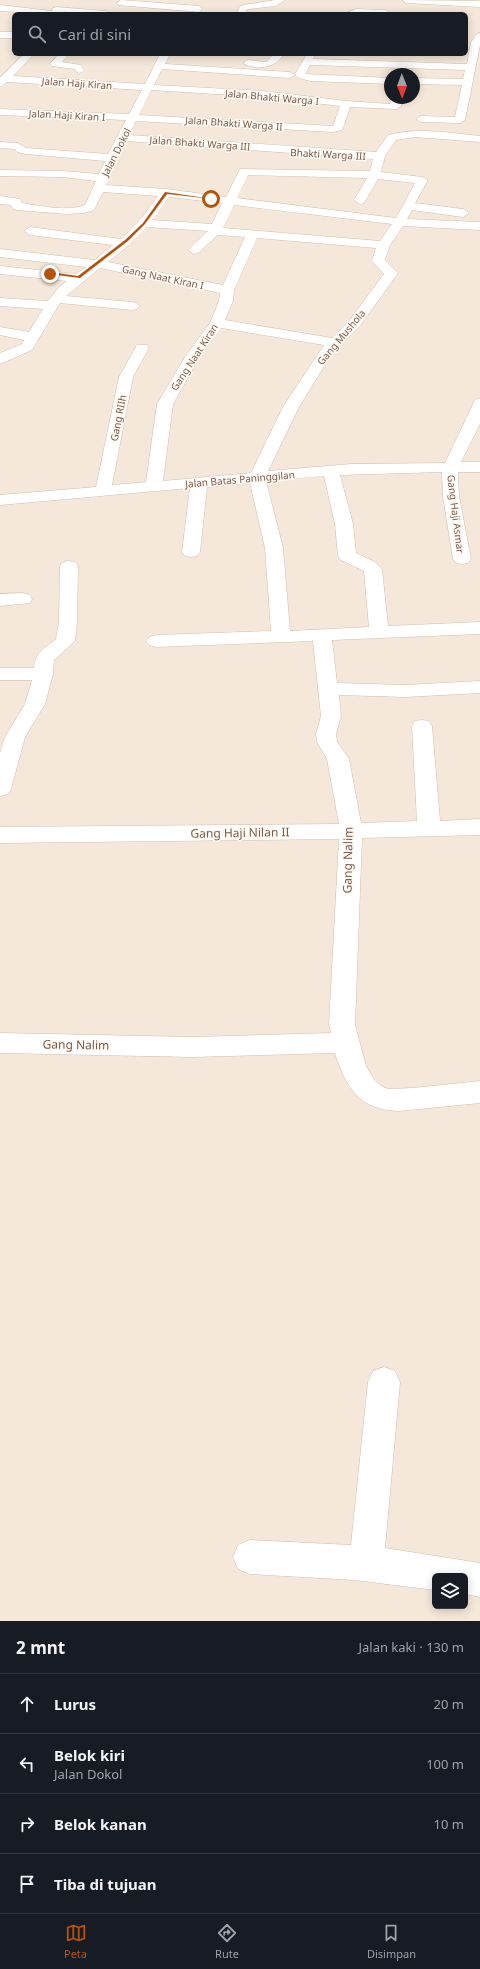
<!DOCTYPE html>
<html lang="id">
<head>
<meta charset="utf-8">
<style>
	:root { --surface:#171b24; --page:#20242c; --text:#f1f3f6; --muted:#9ea1a6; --line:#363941; --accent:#b45309 }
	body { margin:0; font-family:"Noto Sans",sans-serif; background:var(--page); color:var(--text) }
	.controls { position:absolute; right:12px; bottom:12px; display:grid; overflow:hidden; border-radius:6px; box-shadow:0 2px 10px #0003 }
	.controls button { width:36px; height:36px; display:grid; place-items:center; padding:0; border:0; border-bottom:1px solid var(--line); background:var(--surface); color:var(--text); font:20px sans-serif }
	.compass { position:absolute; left:384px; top:68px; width:36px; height:36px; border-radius:50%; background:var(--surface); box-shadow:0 2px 10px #0003; rotate:179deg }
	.stop { position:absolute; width:12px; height:12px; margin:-9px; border:3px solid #b45309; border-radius:50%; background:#fff }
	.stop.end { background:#b45309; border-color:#fff; box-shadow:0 1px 4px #0008 }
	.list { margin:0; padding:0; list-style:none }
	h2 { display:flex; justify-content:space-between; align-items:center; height:52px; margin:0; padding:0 16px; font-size:17px }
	h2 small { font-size:13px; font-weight:400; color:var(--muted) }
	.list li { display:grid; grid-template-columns:26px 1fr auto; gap:12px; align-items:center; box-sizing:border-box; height:60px; padding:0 16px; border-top:1px solid var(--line) }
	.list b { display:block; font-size:15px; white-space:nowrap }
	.list p { margin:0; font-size:13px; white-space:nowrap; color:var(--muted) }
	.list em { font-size:13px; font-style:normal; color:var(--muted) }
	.icon { flex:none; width:22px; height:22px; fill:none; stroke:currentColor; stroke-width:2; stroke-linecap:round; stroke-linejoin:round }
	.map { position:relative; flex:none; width:480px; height:1621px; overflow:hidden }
	.search { position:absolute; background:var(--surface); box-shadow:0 2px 10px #0003; left:12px; right:12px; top:12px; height:44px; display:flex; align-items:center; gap:10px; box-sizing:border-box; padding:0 14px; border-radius:6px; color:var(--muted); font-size:15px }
	.sheet { height:292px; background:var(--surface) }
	nav { display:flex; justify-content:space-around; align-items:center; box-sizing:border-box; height:56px; border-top:1px solid var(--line); background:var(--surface); font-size:11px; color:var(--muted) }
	nav a { display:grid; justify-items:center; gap:2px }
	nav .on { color:var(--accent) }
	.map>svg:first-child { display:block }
	.residential { fill:#f5e8da; fill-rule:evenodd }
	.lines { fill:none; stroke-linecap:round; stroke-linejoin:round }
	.service-casing { stroke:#d1beb0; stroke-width:1 }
	.minor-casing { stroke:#d1beb0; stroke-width:1 }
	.secondary-casing { stroke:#d6c0b0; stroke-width:1 }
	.service { fill:#fff; fill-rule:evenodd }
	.minor { fill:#fff; fill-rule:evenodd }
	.secondary { fill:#fff; fill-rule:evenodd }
	.route { fill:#b45309 }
	.labels { text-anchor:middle; stroke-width:3; stroke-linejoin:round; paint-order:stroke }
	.far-street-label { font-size:10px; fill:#7a5c4d; stroke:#fffaf3 }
	.street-label { font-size:12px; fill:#7a5c4d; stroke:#fffaf3 }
</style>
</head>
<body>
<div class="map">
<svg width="480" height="1621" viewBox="0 0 480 1621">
	<rect width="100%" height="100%" fill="#fdf6ec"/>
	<!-- residential -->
	<path class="residential" d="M0,0H480V1621H0ZM14,14H466V54H14ZM390,74H414V98H390ZM435,1576H465V1606H435Z"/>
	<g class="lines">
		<!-- service casing -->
		<g class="service-casing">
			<path id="service" d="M356,9L386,10L389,12L386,14H344Z"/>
		</g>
		<!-- minor casing -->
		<g class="minor-casing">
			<g id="minor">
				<path d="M121,0L199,6L203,9L199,12L118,5L117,3Z"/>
				<path d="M275,0H285L275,6L249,9L246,10L245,14H237L239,7L244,5Z"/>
				<path d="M0,5L52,11L53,8L56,7L106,11L110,14L54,12V14L0,11Z"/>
				<rect x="0" y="32" width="14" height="6"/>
				<path d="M480,33V45L465,120L460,123L421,122L416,119L421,116L455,117L462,85L414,84V78L463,79L465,70L310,65L305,74L390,78V84L311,81L298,78L295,74L307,54H315L313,59L467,64L471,42L477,34Z"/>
				<path d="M24,54H34L13,76L145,84L160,54H170L165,64L290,72L295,75L290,78L162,69L154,85L263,91L346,101L390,104L391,98H401V106L396,109L350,107L343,128L342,130L333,132L136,121L129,135L376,152L388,135C418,127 450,133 480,136V142L415,137L396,140L385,156L381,172L422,177L428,180L415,203L463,209L469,213L463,217L412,210L407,219L480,222V230L403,226L390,245L385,260L398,273L359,327L331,355L299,407L268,471L351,464L445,463L475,400L480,398V424L461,462H480V472H458L459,496L471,559L468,563L462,564L456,563L453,559L443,496L442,472L340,475L353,524L356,553L375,562L382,569L388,626L480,622V634L332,640L337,683L405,685L480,681V693L405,697L339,695L341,716L336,734L337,742L349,759L361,823L417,821L412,726L415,721L422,720L429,721L432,726L440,821L480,819V835L362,838L355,1025L366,1066L374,1079L381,1086L388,1089L413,1088L480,1081V1103L399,1111C360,1110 346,1088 335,1053L193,1057L0,1053V1033L193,1037L331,1033L329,1025L339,839L0,843V827L339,824L327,759L317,742L316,734L321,716L313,641L156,647L149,645L146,641L149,637L156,635L271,631L265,548L250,483L207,487L200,552L197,556L191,557L185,556L182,552L190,488L0,505V495L96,487L119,377L137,345H147L149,348L133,377L112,485L146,482L157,404L185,357L210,323L219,301L220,293L100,268L66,296L132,302L137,303L139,306L137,309L132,310L60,303L32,350L0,364V353L22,344L24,340L0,335V327L29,332L43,309L0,306V298L48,301L59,287L67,281L0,274V266L76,274L86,267L0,257V249L95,260L113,245L30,235L24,231L30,227L121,239L140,220L158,196L103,192L94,210L84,213L66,214L17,210L13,209L11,205L0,204V196L20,199L22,203C41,206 67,212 85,205L96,181L63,177L0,176V170L63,171L99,174L105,161L26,154L17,152L15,149L0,148V142L18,143L26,148L108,154L126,120L0,115V109L129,114L142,90L7,82L0,87V78ZM151,90L263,97L340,106L333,126L139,115ZM126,141L373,159L370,171L240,169L226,197L166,189L106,185ZM248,175L367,178L354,200L360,204L364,203L378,179L415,183L396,218L237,198ZM169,197L222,203L212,224L152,220ZM234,205L392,224L380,241L223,228ZM147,227L208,231L188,250L194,254L198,253L218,235L245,237L223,285L108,262L128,246ZM257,238L376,248L372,261L384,274L349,321L332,338L225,320L233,301L234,290ZM221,328L324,345L283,407L251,473L163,481L173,404L199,358ZM324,476L335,524L338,556L341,560L364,571L369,627L290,631L283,548L266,481Z"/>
				<path d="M59,54H69L62,62L81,65L84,70L82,72L79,73L74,69L52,66L50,64Z"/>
				<path d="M274,54H284C276,65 269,68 255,67C251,66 247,66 243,63L248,60L266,62Z"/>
				<path d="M69,561L75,562L78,566L77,622L75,641L54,660L53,674L45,704L25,737L11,789L8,794L0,796V753L5,737L25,704L32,680H0V668H34C35,652 44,649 56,639L59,622L60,566L63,562Z"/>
				<path d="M23,593L30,595L32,599L30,603L0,606V594Z"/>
				<path d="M384,1367L395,1371L400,1382L385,1548L480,1563V1597L465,1594V1576H435V1590L354,1580L250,1574L238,1569L233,1557L238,1545L250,1540L351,1545L368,1382L373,1371Z"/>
			</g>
		</g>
		<!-- secondary casing -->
		<g class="secondary-casing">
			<path id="secondary" d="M402,0L480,1V7L406,3Z"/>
		</g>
		<!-- service -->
		<use href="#service" class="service"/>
		<!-- minor -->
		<use href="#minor" class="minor"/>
		<!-- secondary -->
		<use href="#secondary" class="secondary"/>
	</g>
	<!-- route -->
	<path class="route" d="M165,192L213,199L167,194L145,224L128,241L80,278L49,274L50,272L78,276L125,240L143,223Z"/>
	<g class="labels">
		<!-- far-street labels -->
		<g class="far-street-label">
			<text transform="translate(77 83) rotate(4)" y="4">Jalan Haji Kiran</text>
			<text transform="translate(272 97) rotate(5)" y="4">Jalan Bhakti Warga I</text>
			<text transform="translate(67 115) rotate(3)" y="4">Jalan Haji Kiran I</text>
			<text transform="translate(234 123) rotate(4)" y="4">Jalan Bhakti Warga II</text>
			<text transform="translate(200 143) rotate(4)" y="4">Jalan Bhakti Warga III</text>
			<text transform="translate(116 152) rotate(-63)" y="4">Jalan Dokol</text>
			<text transform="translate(328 154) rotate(3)" y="4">Bhakti Warga III</text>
			<text transform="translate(163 277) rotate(12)" y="4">Gang Naat Kiran I</text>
			<text transform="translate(341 337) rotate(-50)" y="4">Gang Mushola</text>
			<text transform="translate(194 357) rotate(-57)" y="4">Gang Naat Kiran</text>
			<text transform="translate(118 418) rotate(-79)" y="4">Gang RIIh</text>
			<text transform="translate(240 479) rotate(-5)" y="4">Jalan Batas Paninggilan</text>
			<text transform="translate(456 514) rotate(83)" y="4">Gang Haji Asmar</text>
		</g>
		<!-- street labels -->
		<g class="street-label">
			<text transform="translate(240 833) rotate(-1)" y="4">Gang Haji Nilan II</text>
			<text transform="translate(348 860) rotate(-89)" y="4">Gang Nalim</text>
			<text transform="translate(76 1045) rotate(1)" y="4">Gang Nalim</text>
		</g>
	</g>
</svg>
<div class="controls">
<button><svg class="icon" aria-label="layers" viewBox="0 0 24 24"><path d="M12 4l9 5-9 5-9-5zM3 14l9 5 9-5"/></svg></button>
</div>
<svg class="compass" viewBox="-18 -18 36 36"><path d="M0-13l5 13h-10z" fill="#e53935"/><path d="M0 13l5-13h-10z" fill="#9ea1a6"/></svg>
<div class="stop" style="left:211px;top:199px"></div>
<div class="stop end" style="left:50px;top:274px"></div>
<div class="search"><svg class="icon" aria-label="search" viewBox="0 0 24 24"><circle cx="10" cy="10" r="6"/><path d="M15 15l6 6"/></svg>Cari di sini</div>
</div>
<section class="sheet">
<h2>2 mnt<small>Jalan kaki · 130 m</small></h2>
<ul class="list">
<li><svg class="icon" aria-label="ahead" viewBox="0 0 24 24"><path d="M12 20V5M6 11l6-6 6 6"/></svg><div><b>Lurus</b></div><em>20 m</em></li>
<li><svg class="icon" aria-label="left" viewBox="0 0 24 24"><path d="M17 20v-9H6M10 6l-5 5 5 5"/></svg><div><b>Belok kiri</b><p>Jalan Dokol</p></div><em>100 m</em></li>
<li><svg class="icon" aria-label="right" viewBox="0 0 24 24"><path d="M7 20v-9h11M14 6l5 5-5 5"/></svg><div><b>Belok kanan</b></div><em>10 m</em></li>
<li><svg class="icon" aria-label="arrive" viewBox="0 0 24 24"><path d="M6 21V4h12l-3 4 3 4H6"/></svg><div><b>Tiba di tujuan</b></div></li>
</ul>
</section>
<nav>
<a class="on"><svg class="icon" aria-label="map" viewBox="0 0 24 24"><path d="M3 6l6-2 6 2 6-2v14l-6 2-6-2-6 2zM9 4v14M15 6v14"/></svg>Peta</a>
<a><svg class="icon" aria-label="directions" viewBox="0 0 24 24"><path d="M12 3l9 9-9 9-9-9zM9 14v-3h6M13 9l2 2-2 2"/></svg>Rute</a>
<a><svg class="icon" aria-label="saved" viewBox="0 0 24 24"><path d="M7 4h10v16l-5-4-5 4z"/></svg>Disimpan</a>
</nav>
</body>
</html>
